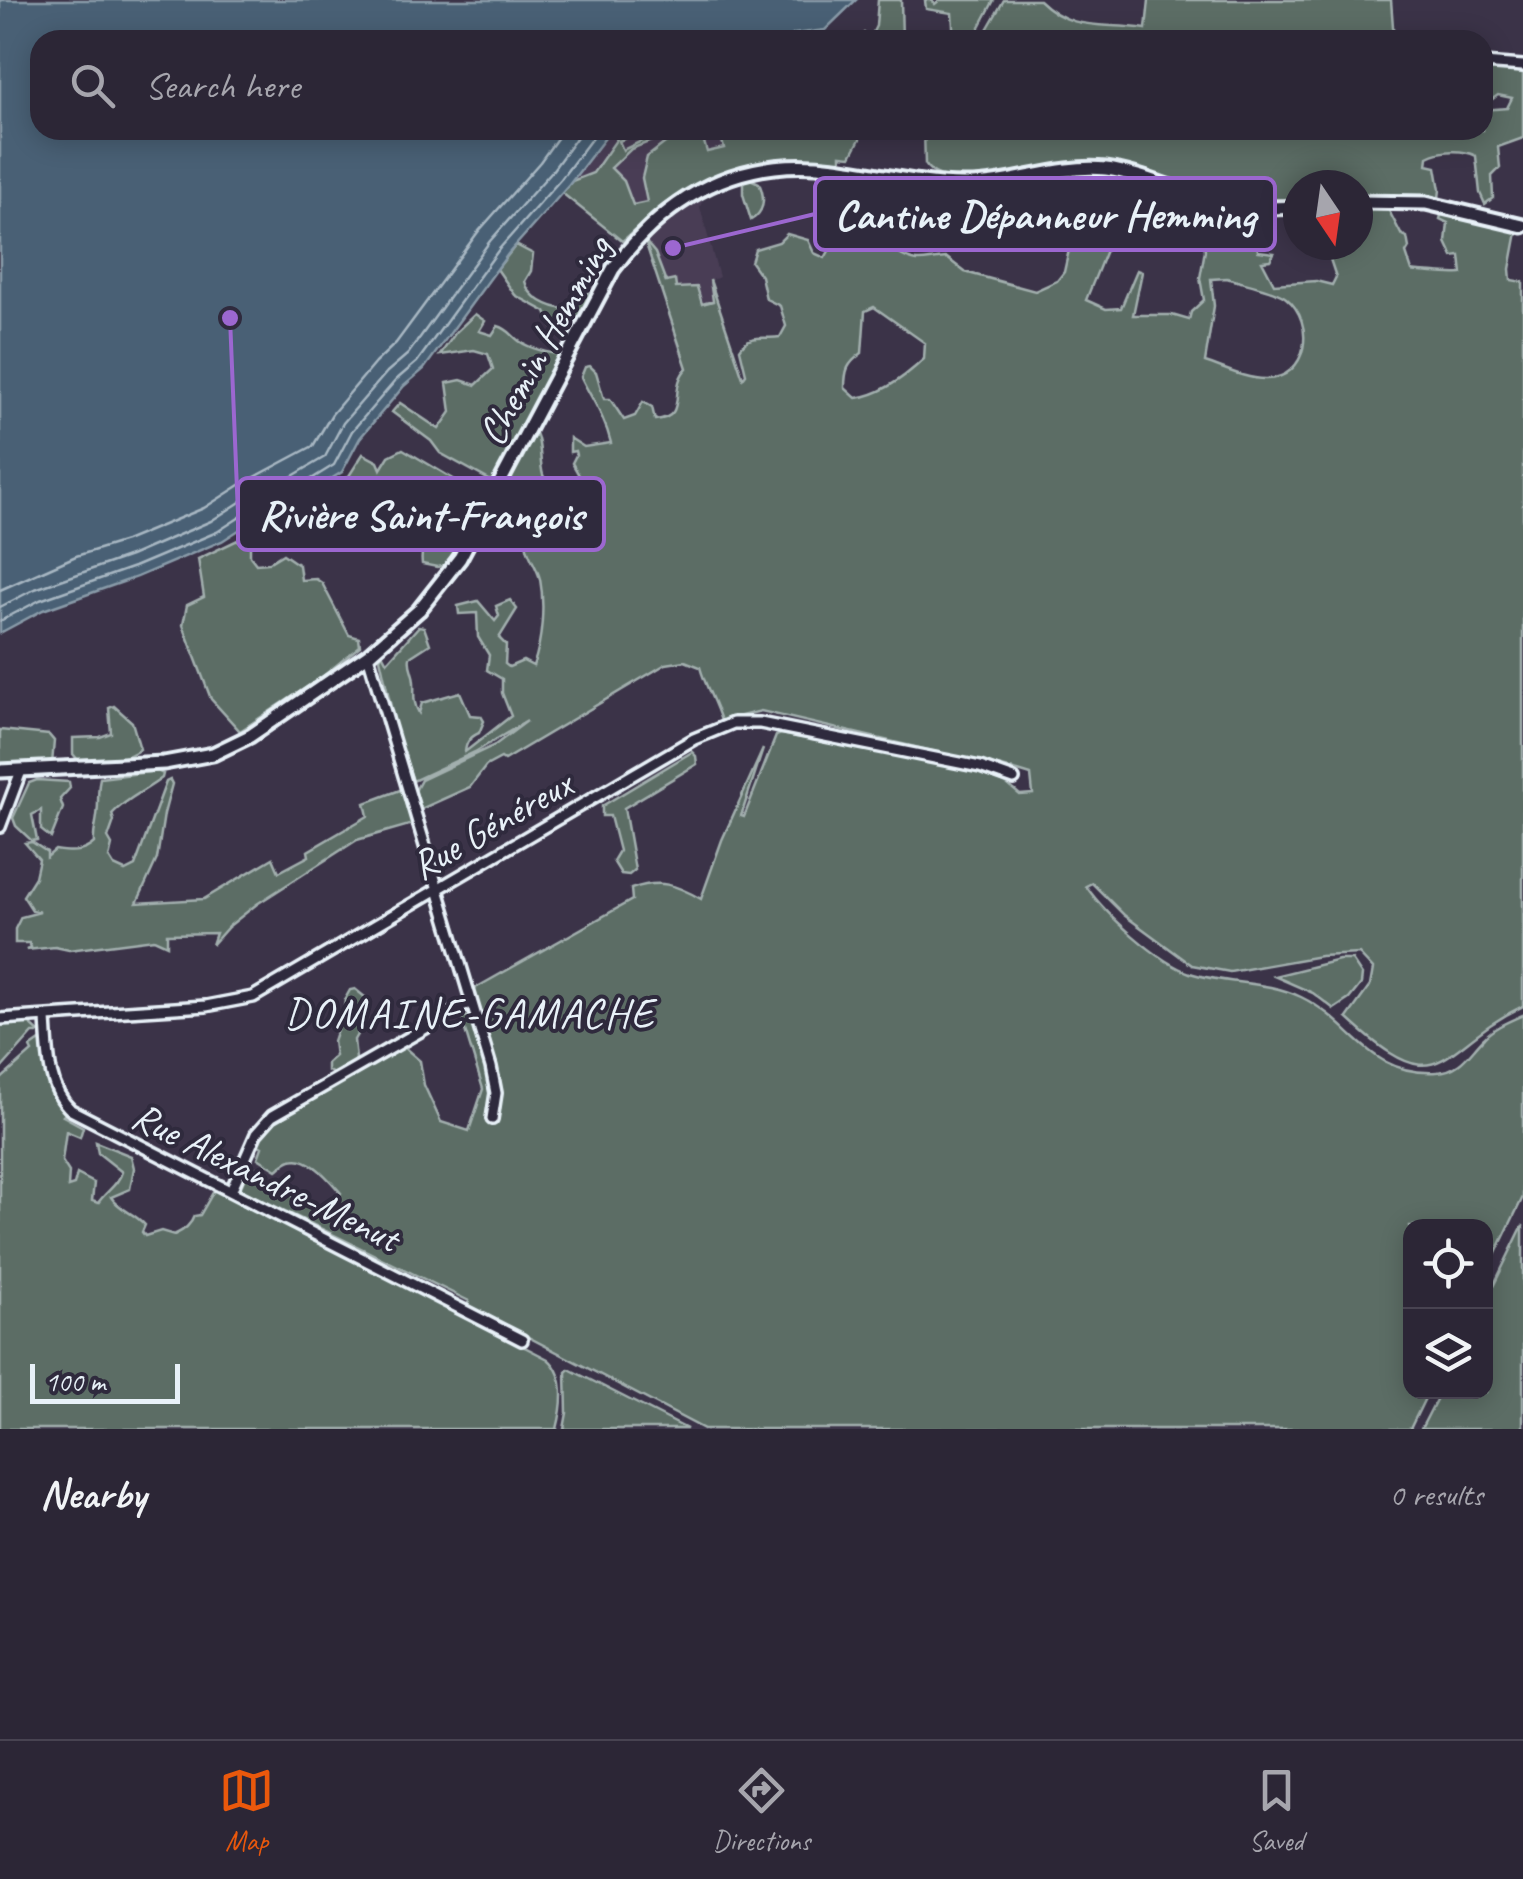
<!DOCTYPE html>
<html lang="en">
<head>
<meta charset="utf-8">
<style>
	:root { --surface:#2c2636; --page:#383242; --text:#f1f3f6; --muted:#a6a5ad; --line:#484351; --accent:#ea580c }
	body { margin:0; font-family:Caveat,sans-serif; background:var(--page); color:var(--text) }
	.controls { position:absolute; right:30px; bottom:30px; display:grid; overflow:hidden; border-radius:20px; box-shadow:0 5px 25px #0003 }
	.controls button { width:90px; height:90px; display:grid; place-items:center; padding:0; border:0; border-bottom:2px solid var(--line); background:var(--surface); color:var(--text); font:50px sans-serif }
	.compass { position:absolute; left:1283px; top:170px; width:90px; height:90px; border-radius:50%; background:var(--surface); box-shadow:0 5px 25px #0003; rotate:167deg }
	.scale { position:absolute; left:30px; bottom:25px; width:150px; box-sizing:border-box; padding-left:10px; border:5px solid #e8f1f8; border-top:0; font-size:28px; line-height:35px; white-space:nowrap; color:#e8f1f8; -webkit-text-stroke:8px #2f2a3d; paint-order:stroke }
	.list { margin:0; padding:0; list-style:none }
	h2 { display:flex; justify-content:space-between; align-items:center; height:130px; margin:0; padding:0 40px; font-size:42px }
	h2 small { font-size:32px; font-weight:400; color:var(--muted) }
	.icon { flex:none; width:55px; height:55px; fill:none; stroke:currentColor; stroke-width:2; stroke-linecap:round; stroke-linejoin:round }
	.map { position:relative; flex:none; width:1523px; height:1429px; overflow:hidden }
	.search { position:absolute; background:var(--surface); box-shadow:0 5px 25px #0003; left:30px; right:30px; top:30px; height:110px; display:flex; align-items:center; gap:25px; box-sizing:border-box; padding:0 35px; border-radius:30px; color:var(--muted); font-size:38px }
	.sheet { height:310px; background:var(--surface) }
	nav { display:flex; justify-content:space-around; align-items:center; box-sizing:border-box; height:140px; border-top:2px solid var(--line); background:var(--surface); font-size:28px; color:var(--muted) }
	nav a { display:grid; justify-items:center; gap:5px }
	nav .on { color:var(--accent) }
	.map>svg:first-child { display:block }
	.built { fill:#493e55 }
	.green { fill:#5b6d65; stroke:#a2afae; stroke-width:2.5; fill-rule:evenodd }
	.water { fill:#496174; stroke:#899ba9; stroke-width:2.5 }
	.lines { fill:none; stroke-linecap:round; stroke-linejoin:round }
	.shore { stroke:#a8b7c3; stroke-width:2.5 }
	.minor-casing { stroke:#e8f1f8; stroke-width:16 }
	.tertiary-casing { stroke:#e8f1f8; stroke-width:19 }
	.minor { stroke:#2f2a3d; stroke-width:9 }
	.tertiary { stroke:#2f2a3d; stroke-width:11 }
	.labels { text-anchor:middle; stroke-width:8; stroke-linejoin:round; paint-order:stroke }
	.street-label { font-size:40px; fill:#e8f1f8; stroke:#2f2a3d }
	.neighbourhood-label { font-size:42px; letter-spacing:2.5px; fill:#e8f1f8; stroke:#2f2a3d }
	.leader { fill:none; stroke:#9c67d0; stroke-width:4 }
	.callout-dot { fill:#9c67d0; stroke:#2f2a3d; stroke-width:4 }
	.callout { fill:#2f2a3d; stroke:#9c67d0; stroke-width:4 }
	.callout-label { font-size:42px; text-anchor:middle; font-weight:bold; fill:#e8f1f8 }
</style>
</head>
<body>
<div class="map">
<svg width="1523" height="1429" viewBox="0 0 1523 1429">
	<rect width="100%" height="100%" fill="#3b3348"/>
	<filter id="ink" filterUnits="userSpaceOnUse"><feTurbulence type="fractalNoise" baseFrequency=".01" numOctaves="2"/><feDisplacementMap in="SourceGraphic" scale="20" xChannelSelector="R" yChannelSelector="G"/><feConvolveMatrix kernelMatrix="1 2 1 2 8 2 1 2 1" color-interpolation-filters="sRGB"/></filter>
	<g filter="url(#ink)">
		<!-- built -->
		<g class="built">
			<path d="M611,130H841L812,152L723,165L642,213L562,193Z"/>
			<path d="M704,197L700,207L719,277L710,281L742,379L689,374L679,351L645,241L665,222Z"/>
		</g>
		<!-- green -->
		<g class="green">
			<path d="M878,0H901L902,40H857L864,33L870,38L876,26Z"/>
			<path d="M925,0H932L935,4L940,0H994L973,40H954L952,13L926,9Z"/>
			<path d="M1004,0H1039C1073,33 1101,22 1146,29L1149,0H1391L1394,40H981Z"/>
			<path d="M1483,68L1523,71V138L1498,147L1500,168L1492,176L1493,198L1485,204L1480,193L1476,156C1463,149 1441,150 1428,157L1427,165L1436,167L1440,190L1439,198L1358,196V185H1298V201C1264,202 1232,200 1199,190C1162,178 1127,161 1088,161C1052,161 946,200 925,164L924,130H1483V110L1507,108L1512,98L1498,95L1487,103V93L1483,96Z"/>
			<path d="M623,130H644L619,141L623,150L648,138L644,130H679L631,149L611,168L624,181L633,205L647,202L642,178L647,157L669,140L698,131L706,141L704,142L707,152L724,148L721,138L710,140L709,133L713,130H861L860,139L851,156L841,155V162C775,155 717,165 663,205C648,215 636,231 622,241L562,193L572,181L593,173Z"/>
			<path d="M1102,176L1133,183L1086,300L1106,309L1121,308L1137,270L1142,272L1133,315H1172L1189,320L1191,312L1204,300L1200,278L1205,250L1201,224L1207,218L1219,222L1220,218L1239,213L1252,214L1258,251L1274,253L1270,260L1262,261L1274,284L1316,281L1332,285L1336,277L1328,253L1316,245H1358V210L1388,209L1401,234L1407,237L1409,248L1406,253L1412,271C1415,272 1460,275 1462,274L1460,256L1453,257L1446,242L1448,223L1440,219L1442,211L1517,232L1510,269L1511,280L1523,282V1006C1435,1048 1444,1108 1347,1018L1370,986L1373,969L1359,954L1320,956L1230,972L1192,965L1124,915L1092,883L1086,886C1105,914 1158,962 1190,973C1227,985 1266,980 1301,997C1355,1023 1367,1076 1437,1072C1461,1071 1469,1053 1484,1038C1494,1027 1510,1021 1523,1015V1197L1486,1274V1226H1410V1392H1428L1410,1429H704L467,1305L469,1301L240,1189L249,1168L253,1166C279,1183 297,1209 332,1207L341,1193C331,1182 309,1154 291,1160C285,1162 282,1166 277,1170L258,1158L262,1147L257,1144C278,1104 363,1069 404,1047L420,1061L424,1085L441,1122L469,1131L483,1089L461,1017L472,1016L489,1072L492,1109L500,1112L499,1084L472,990L632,900L631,889C660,879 675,884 701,899L722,840L763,749L741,816L744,817L776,736L781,734L979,771L1007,784L1020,795L1033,794L1031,775L1018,771L761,711L721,721C715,701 705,686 700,667L685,661L666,664L504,760L501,758L486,766L470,787L421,809L415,791L421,780L495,745L527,721L475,752L413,781L396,729L380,658L382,653L387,662L419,626L424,627L430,644L410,657C408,667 414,672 414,682C415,694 412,701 419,713L422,703L460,692L470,715L481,716L484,721L479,733C470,737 466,742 465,752L511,716L502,693V679L487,670L489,655L478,637L477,613L459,614L458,606L478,601L495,621L499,616L496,606L510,600L517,609L499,638L506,645L505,664L509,667L523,661L533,666C542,642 545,605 540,579C536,563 523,551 527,535L518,534L511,526V515L498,513L497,506L536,433C542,447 539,461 543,475C545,481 550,484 552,490C560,506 550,524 572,532L582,524L579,475L572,463L576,455L575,451L570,452V438L584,447L611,443C605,417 591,398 581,377L585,367L590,366L596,372L604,399H610L624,420L635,416L643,402L652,407L655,420C690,417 667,388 687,368L645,241L655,253L666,282L675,280L676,288L697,287L702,304L713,301L710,280L743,378L746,374L740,349C750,332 765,340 780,337L786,326L780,306L766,299L761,276L751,262L755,249L779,242L787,234L808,240L814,253L825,258L833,244L843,240L853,246L866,244L871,235V214L879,213L896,238L897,253C921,267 923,259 947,258L965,272L1035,291L1057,281L1064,272L1080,201L1089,197ZM1227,278C1241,283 1275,289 1286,298C1316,322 1309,379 1265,379C1245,379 1224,368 1205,362L1214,306L1211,279ZM874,307L925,343L924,359C906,376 881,395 856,398L845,388C845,370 847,364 862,353L865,311Z"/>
			<path d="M748,178L759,183C765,197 766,211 751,220L743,194V182Z"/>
			<path d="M516,245L533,254L531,271L525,281C528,298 550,308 566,309L576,293H590L568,336L564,338L552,327L546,312L515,295L497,269Z"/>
			<path d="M475,314L485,321L479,331L492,335L498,326C509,329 511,335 519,341C529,348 550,354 561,354L493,482L440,453L431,441L392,412L400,403L439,429L451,412L447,383L461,380L476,385L493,369L488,354L474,350L440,355L456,332Z"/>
			<path d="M403,449L472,490L470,496L460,504L426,493L411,496L395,490L384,502L396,518L386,526L371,512C350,517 342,508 330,491L349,476L363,454L378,462L381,469L389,456Z"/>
			<path d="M437,513H448L465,522L466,530L446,565L437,567L422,564C419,547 430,534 428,518Z"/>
			<path d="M246,536L250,539V556L256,564L268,563L283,554L299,565L301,580L316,579L322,583L349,635L359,638L360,646L322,677L240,731L211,699L183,625L187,605L204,597L198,559Z"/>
			<path d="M114,706L132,722L140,749C124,762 100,760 79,761L73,754V738L100,737L111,733L109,708Z"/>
			<path d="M0,730L49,735L54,741L52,764H0Z"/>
			<path d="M692,752L696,756L697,764L624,808L635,870L629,875L621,874L613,861L619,851L610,816H602V806Z"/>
			<path d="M157,771L163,774L162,778C144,792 128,797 112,814L114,821L108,838L112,845L109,858L114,866L125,871L135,866L166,782L170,780L172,784L164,814L157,859L137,903L204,899L273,858L279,872L309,856L308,851L368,816L365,803L403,789L413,824L357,840L257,904L228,927L212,945L216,933L167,934V945L154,939L69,950L55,947L26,950L31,947L29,943H15V929L21,917L40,912L32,910L23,896L35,877L39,859L25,843L32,842L47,852V857L55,850C68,852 83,854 94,843C93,832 96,826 97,816C99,803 97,791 100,778Z"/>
			<path d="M37,780L69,782L70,788L60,799L63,808L51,838L41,830V810L32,815L37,840L32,841L16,826L13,818L29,783Z"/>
			<path d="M1339,960H1352L1362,975L1361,984L1349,999L1334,1009L1313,993L1274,976Z"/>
			<path d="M355,989L366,998L361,1013L363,1024L354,1040L356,1059L353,1064L333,1074L327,1070V1063L335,1056L333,1041L337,1029L332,1019L333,1014L344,1011L345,999L350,990Z"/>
			<path d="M29,1023L40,1033H33L0,1070V1025Z"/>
			<path d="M43,1039C48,1067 45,1092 66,1113L63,1116L83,1127L80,1137L66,1131L62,1161L69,1172L68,1187L74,1185L77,1174L94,1183L92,1201L98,1203C105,1192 119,1184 122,1172L98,1153L96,1142L131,1156L134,1168L130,1189L111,1197C119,1210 135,1213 145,1225L142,1232L145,1236L161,1231L174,1235C183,1231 191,1225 194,1216L200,1215L215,1189L548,1359C567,1375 563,1406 557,1429H0V1080L32,1052L30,1048Z"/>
			<path d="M1523,1225V1429H1421L1440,1392H1486V1301Z"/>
			<path d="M569,1369L687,1429H564L567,1413L566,1372Z"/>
		</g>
		<!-- water -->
		<path class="water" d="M0,0H856L825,30L794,34L786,40H40V130H611L569,185L508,254L424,369L404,386L360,438L342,472L302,497L259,517L222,541L137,577L43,610L0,633Z"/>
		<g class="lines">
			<!-- shore -->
			<g class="shore">
				<path d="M0,590L76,556L125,541L204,508L240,485L313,446L332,414L375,363L396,343L478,232L540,162L563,130"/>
				<path d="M0,607L35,589L130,556L211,521L248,497L291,477L325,457L343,423L387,372L408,354L490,241L552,171L582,130"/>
				<path d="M0,621L40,600L134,567L217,532L254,508L297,488L334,465L352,431L396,380L417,362L500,248L561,179L598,130"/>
			</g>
			<!-- minor casing -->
			<g class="minor-casing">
				<g id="minor">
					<path d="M1483,63L1523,66"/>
					<path d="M368,655L491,1067L496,1093L492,1119"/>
					<path d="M0,827L21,771"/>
					<path d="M46,1018C48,1049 47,1088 71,1110L522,1340"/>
					<path d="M0,1019L206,1006L253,997L694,739L733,723H760L980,767L1014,779"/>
					<path d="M231,1191L256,1134L272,1116L471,1002"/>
				</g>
			</g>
			<!-- tertiary casing -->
			<g class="tertiary-casing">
				<g id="tertiary">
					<path d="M1358,202L1426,203L1523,226"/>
					<path d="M0,771L164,763L213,754L250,736L368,655L419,610L460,558L613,269C668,195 740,155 835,168C877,173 920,185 963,185C1011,186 1058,164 1106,169C1138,173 1169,188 1200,197C1232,207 1265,209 1298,207"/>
				</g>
			</g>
			<!-- minor -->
			<use href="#minor" class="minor"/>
			<!-- tertiary -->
			<use href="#tertiary" class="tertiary"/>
		</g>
	</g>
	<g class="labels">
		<!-- street labels -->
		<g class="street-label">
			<text transform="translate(544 340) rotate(-61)" y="14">Chemin Hemming</text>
			<text transform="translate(491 824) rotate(-30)" y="14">Rue Généreux</text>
			<text transform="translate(266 1176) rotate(26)" y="14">Rue Alexandre-Menut</text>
		</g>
		<!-- neighbourhood labels -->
		<g class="neighbourhood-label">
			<text x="470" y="1027">DOMAINE-GAMACHE</text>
		</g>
	</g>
	<!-- callouts -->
	<path class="leader" d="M673 248L815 214M230 318L238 514"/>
	<g class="callout-dot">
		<circle cx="673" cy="248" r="10"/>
		<circle cx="230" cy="318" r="10"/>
	</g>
	<g class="callout">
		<rect x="815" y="178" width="460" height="72" rx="10"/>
		<rect x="238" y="478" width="366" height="72" rx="10"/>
	</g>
	<g class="callout-label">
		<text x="1045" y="229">Cantine Dépanneur Hemming</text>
		<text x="421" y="529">Rivière Saint-François</text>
	</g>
</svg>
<div class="controls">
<button><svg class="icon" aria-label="locate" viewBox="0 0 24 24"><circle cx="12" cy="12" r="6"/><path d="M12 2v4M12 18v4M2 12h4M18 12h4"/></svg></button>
<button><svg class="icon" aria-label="layers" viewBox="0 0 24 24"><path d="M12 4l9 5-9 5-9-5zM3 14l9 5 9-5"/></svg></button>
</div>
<svg class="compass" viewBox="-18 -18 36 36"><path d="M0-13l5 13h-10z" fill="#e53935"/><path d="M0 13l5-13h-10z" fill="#a6a5ad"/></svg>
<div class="scale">100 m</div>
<div class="search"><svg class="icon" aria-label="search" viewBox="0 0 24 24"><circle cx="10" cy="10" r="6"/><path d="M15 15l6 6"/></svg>Search here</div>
</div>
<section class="sheet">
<h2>Nearby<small>0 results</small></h2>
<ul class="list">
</ul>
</section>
<nav>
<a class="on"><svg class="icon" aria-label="map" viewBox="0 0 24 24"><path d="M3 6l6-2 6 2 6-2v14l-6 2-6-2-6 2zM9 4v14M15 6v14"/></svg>Map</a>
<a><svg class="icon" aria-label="directions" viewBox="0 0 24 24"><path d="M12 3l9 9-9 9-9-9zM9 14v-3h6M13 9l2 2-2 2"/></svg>Directions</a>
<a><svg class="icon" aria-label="saved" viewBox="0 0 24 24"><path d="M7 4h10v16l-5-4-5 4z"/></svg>Saved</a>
</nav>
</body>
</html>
